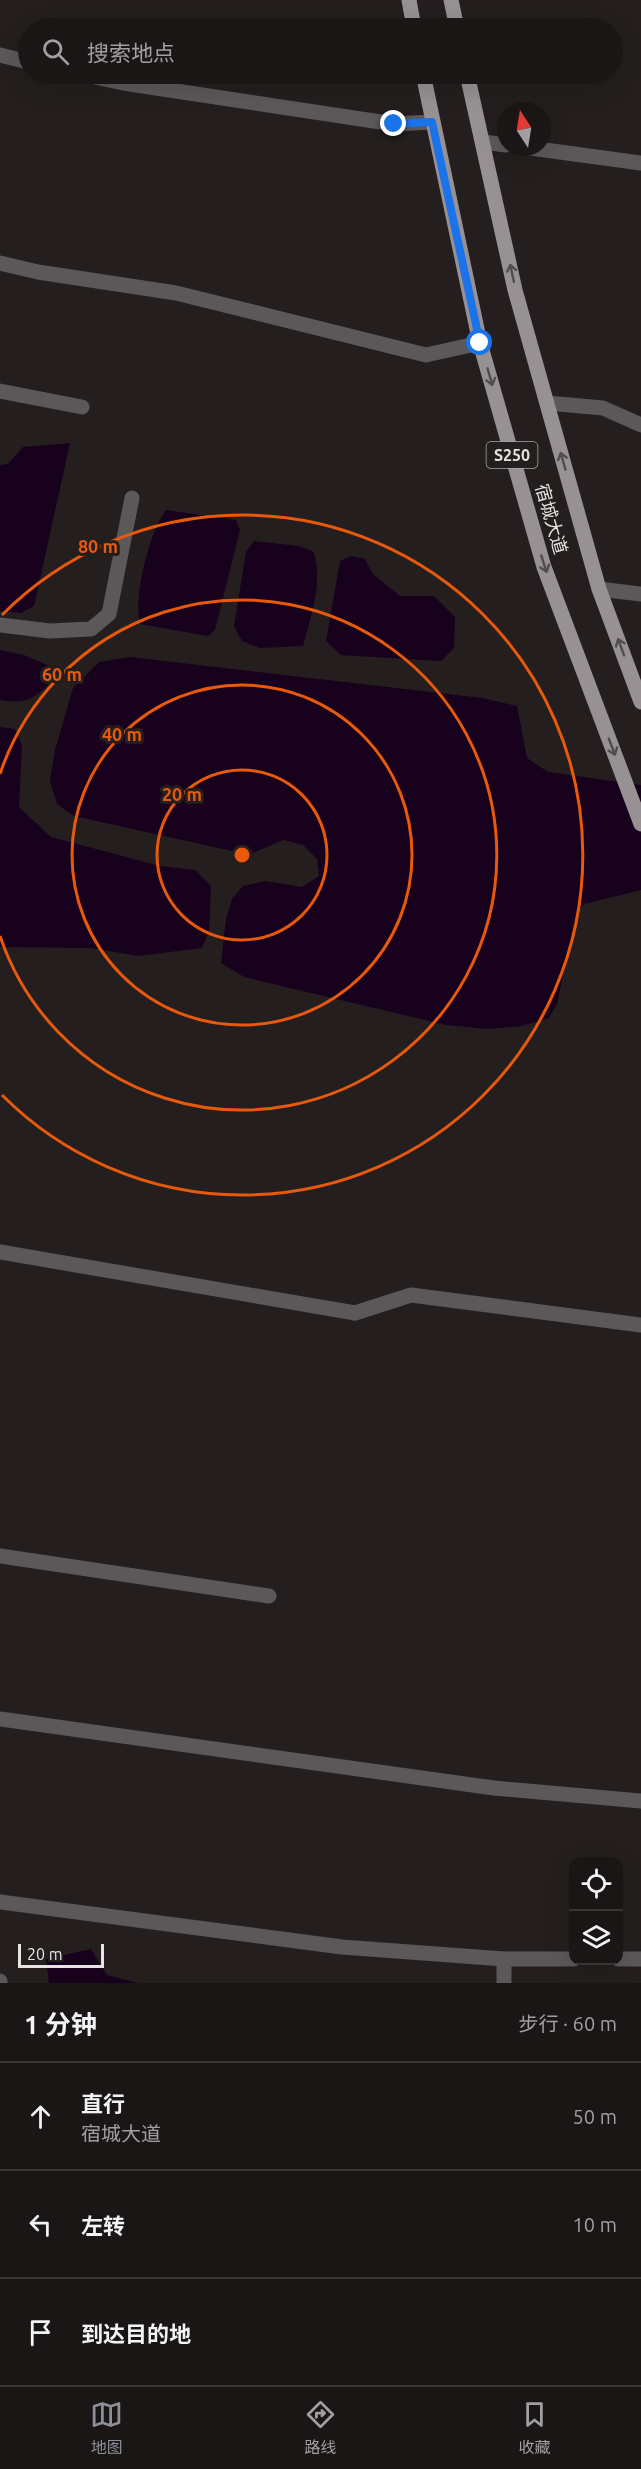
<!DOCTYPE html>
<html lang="zh">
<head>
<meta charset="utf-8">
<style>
	:root { --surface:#1b1616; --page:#241f1f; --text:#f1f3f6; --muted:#a09fa1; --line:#393535; --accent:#8c9099 }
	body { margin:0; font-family:Ubuntu,"Noto Sans SC",sans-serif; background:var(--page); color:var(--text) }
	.controls { position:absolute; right:18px; bottom:18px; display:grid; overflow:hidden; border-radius:12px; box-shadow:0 6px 24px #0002 }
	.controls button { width:54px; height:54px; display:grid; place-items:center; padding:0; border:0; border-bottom:2px solid var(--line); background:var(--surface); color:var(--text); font:30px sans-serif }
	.compass { position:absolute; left:497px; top:102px; width:54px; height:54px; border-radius:50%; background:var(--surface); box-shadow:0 6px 24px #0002; rotate:348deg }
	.scale { position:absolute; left:18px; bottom:15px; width:86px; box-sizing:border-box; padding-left:6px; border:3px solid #e7e3e3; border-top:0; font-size:16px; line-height:21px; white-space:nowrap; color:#e7e3e3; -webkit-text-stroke:4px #241e1e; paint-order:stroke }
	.stop { position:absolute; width:18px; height:18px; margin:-14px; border:4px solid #1a73e8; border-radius:50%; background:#fff }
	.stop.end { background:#1a73e8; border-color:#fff; box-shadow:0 2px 6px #0008 }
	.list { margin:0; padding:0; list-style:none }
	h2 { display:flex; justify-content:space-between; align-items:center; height:78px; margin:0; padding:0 24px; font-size:26px }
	h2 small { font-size:20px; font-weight:400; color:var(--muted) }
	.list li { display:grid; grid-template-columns:39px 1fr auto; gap:18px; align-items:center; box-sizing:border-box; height:108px; padding:0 24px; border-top:2px solid var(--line) }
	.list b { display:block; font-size:22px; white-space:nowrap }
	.list p { margin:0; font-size:20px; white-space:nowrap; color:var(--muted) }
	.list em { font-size:20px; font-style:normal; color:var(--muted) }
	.icon { flex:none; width:33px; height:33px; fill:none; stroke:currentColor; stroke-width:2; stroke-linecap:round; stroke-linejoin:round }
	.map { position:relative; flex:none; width:641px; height:1983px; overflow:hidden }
	.search { position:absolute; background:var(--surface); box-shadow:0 6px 24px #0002; left:18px; right:18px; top:18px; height:66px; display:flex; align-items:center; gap:15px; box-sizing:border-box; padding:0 21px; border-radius:33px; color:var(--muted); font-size:22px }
	.sheet { height:402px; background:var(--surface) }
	nav { display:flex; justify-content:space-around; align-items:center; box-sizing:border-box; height:84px; border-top:2px solid var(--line); background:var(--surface); font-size:16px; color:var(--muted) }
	nav a { display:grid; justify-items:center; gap:3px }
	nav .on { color:var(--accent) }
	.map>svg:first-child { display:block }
	.water { fill:#18011d }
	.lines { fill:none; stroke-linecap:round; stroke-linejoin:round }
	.lane { stroke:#5b585a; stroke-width:15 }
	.street { stroke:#5b585a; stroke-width:15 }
	.primary { stroke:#979194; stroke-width:15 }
	.oneway { stroke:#524c4d }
	.route { stroke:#1a73e8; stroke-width:8 }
	.ring { fill:none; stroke:#e8590c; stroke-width:3 }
	.labels { text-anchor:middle; stroke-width:6; stroke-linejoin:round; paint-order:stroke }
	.shield { fill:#241e1e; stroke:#aca8a8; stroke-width:1.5 }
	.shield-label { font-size:16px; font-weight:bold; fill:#e7e3e3 }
	.street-label { font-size:18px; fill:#e7e3e3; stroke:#241e1e }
	.centre { fill:#e8590c; stroke:#241e1e; stroke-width:3 }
	.ring-label { font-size:18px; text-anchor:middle; font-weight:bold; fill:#e8590c; stroke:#241e1e; stroke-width:6; stroke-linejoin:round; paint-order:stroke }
</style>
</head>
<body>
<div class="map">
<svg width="641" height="1983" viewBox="0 0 641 1983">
	<rect width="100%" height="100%" fill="#241e1e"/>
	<!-- water -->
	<g class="water">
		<path d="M70,443L34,606L21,613L0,611V465L8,464L23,447Z"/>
		<path d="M166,510L236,520L240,530L215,630L208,636L140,624C133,596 149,533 166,510Z"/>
		<path d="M254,541L299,546L314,552C323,584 311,615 303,646L260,648L242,641L234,626L246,552Z"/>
		<path d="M351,556L365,559L373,574L400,596H434L455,617L454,648L441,661L341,655L326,641L340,561Z"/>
		<path d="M0,650L24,655L49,666V684C33,700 23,704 0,700Z"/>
		<path d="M130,657L482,698L517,706L527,758L548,772L641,785V890L584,904L576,914L557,1004L549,1018L522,1026L488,1029L446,1025L244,977L221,963L226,919L232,899L243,886L266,881L302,887L319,876L317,859L303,845L283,840L253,853L232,851L74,816L57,804L50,781L55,750L73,688L99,662Z"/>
		<path d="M0,727L15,729L22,745L19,807L51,837L160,866L195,870L211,886L209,932L202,948L138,956L92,948L0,947Z"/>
		<path d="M91,1949L107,1975L138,1983H49L46,1959Z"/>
	</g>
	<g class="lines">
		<!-- lane -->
		<g class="lane">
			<path d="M0,55L28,62"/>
			<path d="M81,74L123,83L394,124L432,122"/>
			<path d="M0,391L82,407"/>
			<path d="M0,625L50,631L91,629L109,614L132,498"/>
			<path d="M355,1313L411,1295L641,1325"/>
			<path d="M0,1556L269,1596"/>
		</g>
		<!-- street -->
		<g class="street">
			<path d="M483,142L506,145"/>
			<path d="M523,147L641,163"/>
			<path d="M0,263L38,272L176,293L426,355L480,343"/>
			<path d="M547,403L603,408L641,425"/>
			<path d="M599,589L641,594"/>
			<path d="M0,1252L355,1313"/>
			<path d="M0,1719L494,1788L641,1801"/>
			<path d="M0,1902L342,1947L504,1959"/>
			<path d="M618,1959H641"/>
			<path d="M0,1981V1983"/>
			<path d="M504,1983V1959H574"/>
		</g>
		<!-- primary -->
		<g class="primary">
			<path d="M409,0L414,28"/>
			<path d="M451,0L457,28"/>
			<path d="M423,74L480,343L544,567L641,824"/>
			<path d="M467,74L515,290L599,589L641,702"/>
		</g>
	</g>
	<!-- one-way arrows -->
	<defs><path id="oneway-shaft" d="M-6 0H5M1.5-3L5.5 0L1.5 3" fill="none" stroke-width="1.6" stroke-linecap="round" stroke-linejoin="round" transform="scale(1.5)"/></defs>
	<g class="oneway">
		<use href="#oneway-shaft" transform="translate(512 273) rotate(-102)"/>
		<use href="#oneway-shaft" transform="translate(490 377) rotate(74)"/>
		<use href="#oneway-shaft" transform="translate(563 461) rotate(-106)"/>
		<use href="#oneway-shaft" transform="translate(544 564) rotate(72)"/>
		<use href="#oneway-shaft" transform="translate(621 647) rotate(-110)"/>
		<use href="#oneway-shaft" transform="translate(612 747) rotate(69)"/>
	</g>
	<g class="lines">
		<!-- route -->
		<path class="route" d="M394,124L432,122L480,343"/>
	</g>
	<!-- distance rings -->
	<g class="ring">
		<circle cx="242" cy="855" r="85"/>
		<circle cx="242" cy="855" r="170"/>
		<path d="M0 774A255 255 0 1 1 0 936"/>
		<path d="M2 615A340 340 0 1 1 2 1095"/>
	</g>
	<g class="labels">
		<!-- shield labels -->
		<rect class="shield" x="486.5" y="442" width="51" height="26" rx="4.5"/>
		<g class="shield-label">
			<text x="512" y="461">S250</text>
		</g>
		<!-- street labels -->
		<g class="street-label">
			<text transform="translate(551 519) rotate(74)" y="6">宿城大道</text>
		</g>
	</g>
	<circle cx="242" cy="855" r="9" class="centre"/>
	<g class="ring-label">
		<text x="98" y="553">80 m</text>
		<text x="62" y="681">60 m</text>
		<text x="122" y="741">40 m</text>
		<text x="182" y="801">20 m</text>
	</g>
</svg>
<div class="controls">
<button><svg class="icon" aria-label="locate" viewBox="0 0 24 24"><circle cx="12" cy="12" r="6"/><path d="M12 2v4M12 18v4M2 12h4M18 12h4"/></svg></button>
<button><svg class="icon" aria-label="layers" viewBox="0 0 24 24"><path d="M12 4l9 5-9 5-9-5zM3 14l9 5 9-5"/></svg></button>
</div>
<svg class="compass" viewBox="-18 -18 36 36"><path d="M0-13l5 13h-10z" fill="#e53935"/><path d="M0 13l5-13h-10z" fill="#a09fa1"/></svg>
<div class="scale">20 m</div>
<div class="stop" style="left:480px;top:343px"></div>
<div class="stop end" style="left:394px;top:124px"></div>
<div class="search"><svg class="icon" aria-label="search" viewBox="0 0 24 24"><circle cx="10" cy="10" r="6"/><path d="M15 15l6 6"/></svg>搜索地点</div>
</div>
<section class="sheet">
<h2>1 分钟<small>步行 · 60 m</small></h2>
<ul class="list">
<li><svg class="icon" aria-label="ahead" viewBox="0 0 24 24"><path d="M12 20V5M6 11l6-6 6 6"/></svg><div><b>直行</b><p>宿城大道</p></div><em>50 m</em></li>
<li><svg class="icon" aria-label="left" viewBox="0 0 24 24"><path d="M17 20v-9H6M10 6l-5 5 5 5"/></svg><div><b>左转</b></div><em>10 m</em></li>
<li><svg class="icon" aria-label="arrive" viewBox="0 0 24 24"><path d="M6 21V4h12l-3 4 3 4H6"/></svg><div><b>到达目的地</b></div></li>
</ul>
</section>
<nav>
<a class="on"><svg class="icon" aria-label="map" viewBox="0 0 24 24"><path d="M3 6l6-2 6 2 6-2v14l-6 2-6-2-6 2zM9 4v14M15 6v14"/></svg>地图</a>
<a><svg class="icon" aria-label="directions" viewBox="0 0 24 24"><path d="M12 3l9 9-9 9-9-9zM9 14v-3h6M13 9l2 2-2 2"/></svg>路线</a>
<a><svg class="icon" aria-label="saved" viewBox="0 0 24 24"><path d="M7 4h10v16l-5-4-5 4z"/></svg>收藏</a>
</nav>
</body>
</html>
